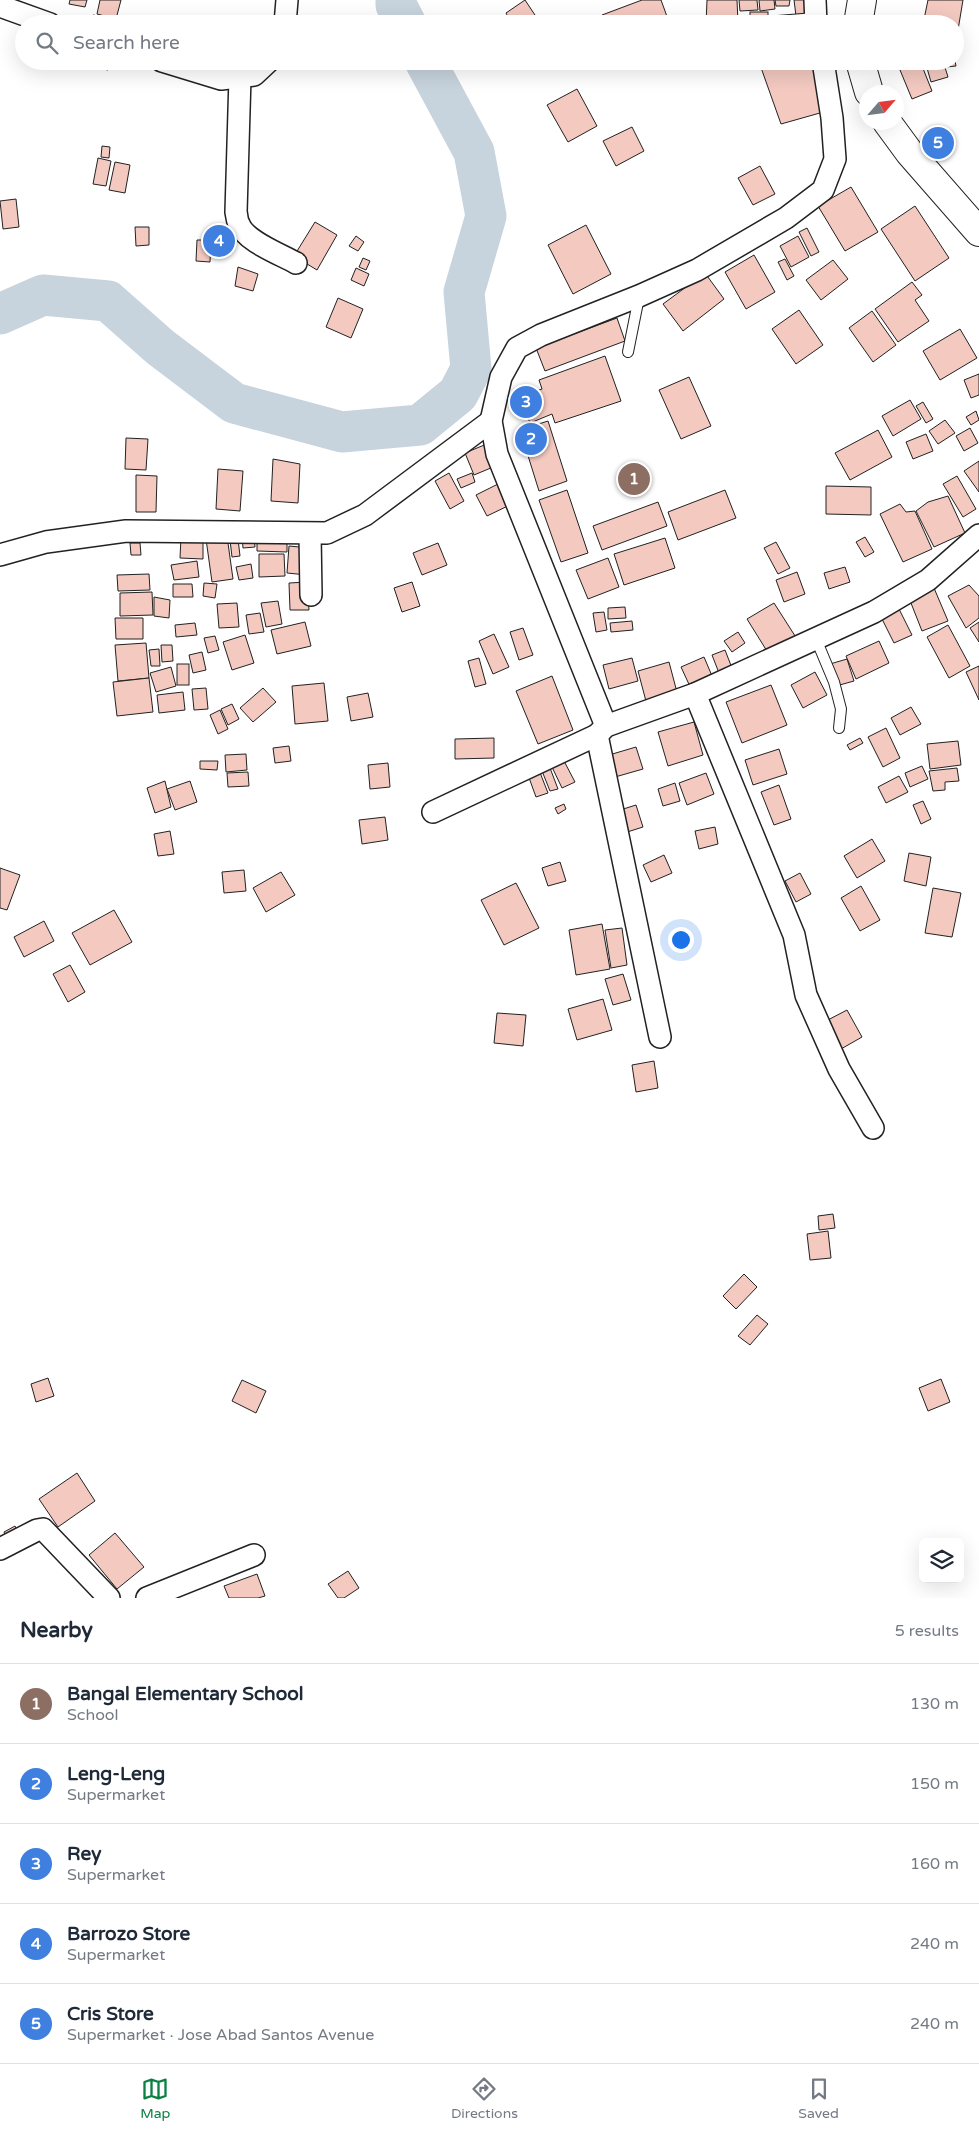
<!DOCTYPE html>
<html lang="en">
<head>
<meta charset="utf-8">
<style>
	:root { --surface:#fff; --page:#f6f6f7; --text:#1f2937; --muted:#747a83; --line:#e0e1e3; --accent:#0b8043 }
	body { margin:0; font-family:"Varela Round",sans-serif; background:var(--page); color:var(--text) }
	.controls { position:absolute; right:15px; bottom:15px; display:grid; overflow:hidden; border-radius:8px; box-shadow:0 5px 20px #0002 }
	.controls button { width:45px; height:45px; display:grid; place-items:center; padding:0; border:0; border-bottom:1px solid var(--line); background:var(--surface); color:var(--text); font:25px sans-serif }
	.compass { position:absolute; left:859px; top:85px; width:45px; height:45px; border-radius:50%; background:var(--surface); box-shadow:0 5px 20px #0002; rotate:62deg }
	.you { position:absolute; left:680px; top:939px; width:18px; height:18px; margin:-12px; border:4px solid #fff; border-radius:50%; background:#1a73e8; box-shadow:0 0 0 8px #1a73e833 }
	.badge { display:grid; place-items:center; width:32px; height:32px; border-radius:50%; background:var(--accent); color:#fff; font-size:16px; font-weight:700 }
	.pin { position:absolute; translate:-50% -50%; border:2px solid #fff; box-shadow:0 1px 5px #0006 }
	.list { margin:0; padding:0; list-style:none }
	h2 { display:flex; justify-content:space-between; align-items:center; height:65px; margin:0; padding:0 20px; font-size:21px }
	h2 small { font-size:16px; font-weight:400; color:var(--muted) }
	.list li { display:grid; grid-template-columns:32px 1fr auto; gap:15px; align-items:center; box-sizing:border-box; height:80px; padding:0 20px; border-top:1px solid var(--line) }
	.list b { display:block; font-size:19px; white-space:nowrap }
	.list p { margin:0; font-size:16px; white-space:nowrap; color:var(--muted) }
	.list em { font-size:16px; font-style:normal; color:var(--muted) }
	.icon { flex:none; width:28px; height:28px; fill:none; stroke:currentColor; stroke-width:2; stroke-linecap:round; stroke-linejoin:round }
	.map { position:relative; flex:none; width:979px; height:1598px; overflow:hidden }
	.search { position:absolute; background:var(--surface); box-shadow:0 5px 20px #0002; left:15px; right:15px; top:15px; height:55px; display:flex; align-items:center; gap:12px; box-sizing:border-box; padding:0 18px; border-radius:28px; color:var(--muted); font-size:19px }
	.sheet { height:465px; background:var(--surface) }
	nav { display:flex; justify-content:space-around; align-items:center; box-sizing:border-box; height:70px; border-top:1px solid var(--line); background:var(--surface); font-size:14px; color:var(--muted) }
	nav a { display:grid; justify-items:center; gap:2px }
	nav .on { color:var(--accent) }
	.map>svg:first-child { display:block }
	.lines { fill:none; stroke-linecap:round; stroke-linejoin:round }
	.river { stroke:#c7d3dd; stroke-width:41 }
	.building { fill:#f3c9c0; stroke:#222 }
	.lane-casing { stroke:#222; stroke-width:12 }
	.street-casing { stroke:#222; stroke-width:24 }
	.highway-casing { stroke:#222; stroke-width:30 }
	.lane { stroke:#fff; stroke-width:10 }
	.street { stroke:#fff; stroke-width:21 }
	.highway { stroke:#fff; stroke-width:28 }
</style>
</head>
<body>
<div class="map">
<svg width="979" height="1598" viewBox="0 0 979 1598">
	<rect width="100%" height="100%" fill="#fff"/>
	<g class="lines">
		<!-- river -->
		<g class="river">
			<path d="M396,0V5L406,24"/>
			<path d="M0,314L43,295L108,301L160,347L234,403L342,432L420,425L458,394L471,369L464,292L486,216L474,152L425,61"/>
		</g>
	</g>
	<!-- building -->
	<g class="building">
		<path d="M70,0H87L85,7L69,4Z"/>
		<path d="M100,0H121L116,19L97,14Z"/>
		<path d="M525,0L541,24H512L506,13Z"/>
		<path d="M642,0H661L669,22L665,24H605L602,15Z"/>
		<path d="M707,0H737L738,22L706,24Z"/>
		<path d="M739,0H757L758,10L740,11Z"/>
		<path d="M759,0H774L775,9L760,11Z"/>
		<path d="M775,0H790L789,6H776Z"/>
		<path d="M794,0H806L807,15L796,16Z"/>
		<path d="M928,0H963L958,30L955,29V24H923Z"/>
		<rect x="750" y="12" width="18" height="10"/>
		<path d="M93,15L117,20L116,24H91Z"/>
		<path d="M891,17L909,19V24H890Z"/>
		<path d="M236,21L254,24H235Z"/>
		<path d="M84,61H110L108,70L83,65Z"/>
		<path d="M770,61H818L827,111L781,124L759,62Z"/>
		<path d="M898,61H914L901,67Z"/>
		<path d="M920,61L932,91L912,99L900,70Z"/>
		<path d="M925,61H943L948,77L931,82Z"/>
		<path d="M945,61H955L956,66L946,67Z"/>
		<path d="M577,89L597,126L568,142L547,105Z"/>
		<path d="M632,127L644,151L616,166L603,141Z"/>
		<path d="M102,146L110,147L109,158L101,157Z"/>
		<path d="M98,158L111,161L106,186L93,184Z"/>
		<path d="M115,162L130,165L125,193L109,190Z"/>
		<path d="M760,166L775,194L753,205L738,178Z"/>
		<path d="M851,187L878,232L845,251L818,206Z"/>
		<path d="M16,199L19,227L3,229L0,201Z"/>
		<path d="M915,206L949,258L915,281L881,229Z"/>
		<path d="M315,222L337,235L317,270L294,256Z"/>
		<path d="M586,225L611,274L573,294L548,245Z"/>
		<path d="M135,227H149V245L136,246Z"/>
		<path d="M807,228L819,252L811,256L799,232Z"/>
		<path d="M356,236L364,242L358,251L349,246Z"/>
		<path d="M798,236L809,257L791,267L780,246Z"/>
		<path d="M197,240H211L210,262L196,261Z"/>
		<path d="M754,255L775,292L746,309L725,272Z"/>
		<path d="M363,258L370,261L366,270L359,267Z"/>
		<path d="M785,259L794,276L787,280L778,262Z"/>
		<path d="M833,260L848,279L821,300L806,280Z"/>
		<path d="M238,267L258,274L253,291L235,286Z"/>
		<path d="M356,268L369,274L364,286L351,280Z"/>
		<path d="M705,273L724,299L683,331L663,304Z"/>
		<path d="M912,282L922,295L915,300L929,321L898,342L875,309Z"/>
		<path d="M338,298L363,309L351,338L326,327Z"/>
		<path d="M799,310L823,345L796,364L772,329Z"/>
		<path d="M872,311L896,345L873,362L849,328Z"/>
		<path d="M617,318L625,341L545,371L536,348Z"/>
		<path d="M960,329L977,358L940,380L923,351Z"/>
		<path d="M605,356L621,401L555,423L552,414L530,423L520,397L542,389L539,380Z"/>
		<path d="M979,374V395L971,398L964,380Z"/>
		<path d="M689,377L711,426L681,439L659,390Z"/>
		<path d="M910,400L921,419L893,436L882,416Z"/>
		<path d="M923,402L933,419L926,423L916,406Z"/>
		<path d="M976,411L979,420L971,425L966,417Z"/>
		<path d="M945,420L955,433L938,444L929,431Z"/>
		<path d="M548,421L567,481L539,491L520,430Z"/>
		<path d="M970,428L978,443L964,451L956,436Z"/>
		<path d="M878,430L892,457L850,480L835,453Z"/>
		<path d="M926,434L933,451L913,459L906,442Z"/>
		<path d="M126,438L148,439L146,470L125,469Z"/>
		<path d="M489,443L498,465L474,475L465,453Z"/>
		<path d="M273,459L300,464L298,503L271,501Z"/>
		<path d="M979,461V492L964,471Z"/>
		<path d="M218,469L243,471L240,511L216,509Z"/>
		<path d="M449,473L464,501L450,509L435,481Z"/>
		<path d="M472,473L475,482L461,488L457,479Z"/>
		<path d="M136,475L157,476L156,512H136Z"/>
		<path d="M957,476L976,509L963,517L943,484Z"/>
		<path d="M504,481L514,503L487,516L476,495Z"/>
		<path d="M826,486L871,487V515L826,514Z"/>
		<path d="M567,490L588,553L561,562L539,500Z"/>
		<path d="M725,490L736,518L678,540L668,512Z"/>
		<path d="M948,496L965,533L934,547L916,511L928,502Z"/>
		<path d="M658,502L667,526L602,550L593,526Z"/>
		<path d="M900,504L906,512L915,511L932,549L903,562L880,514Z"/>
		<path d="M254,535L255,547L243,548L242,536Z"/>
		<path d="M227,536L233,579L212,582L206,539Z"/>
		<path d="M181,537H203V559L180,558Z"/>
		<path d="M865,537L874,552L865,557L856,542Z"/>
		<path d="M665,538L675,568L624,585L614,554Z"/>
		<path d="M238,539L240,556L232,557L230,540Z"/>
		<path d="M257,539L287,540V552L257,551Z"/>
		<path d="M776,542L790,568L778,574L764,548Z"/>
		<path d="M130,543H140L141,555H131Z"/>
		<path d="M438,543L447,565L422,575L413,553Z"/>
		<path d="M289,546L310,548L307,575L287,573Z"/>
		<path d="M259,554H284L285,576L259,577Z"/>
		<path d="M608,558L619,587L588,599L576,570Z"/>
		<path d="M197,561L199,577L174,580L171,565Z"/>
		<path d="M251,564L253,578L239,580L236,567Z"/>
		<path d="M845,567L850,582L829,589L824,573Z"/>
		<path d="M797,572L805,594L784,602L776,580Z"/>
		<path d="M149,574L150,590L118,591L117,575Z"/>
		<path d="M307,582L309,610H290L289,583Z"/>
		<path d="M412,582L420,606L402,612L394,588Z"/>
		<path d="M204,583L217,584L215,598L203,596Z"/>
		<path d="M173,584H192L193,597H173Z"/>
		<path d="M969,585L979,596V618L966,628L948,596Z"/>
		<path d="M934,588L948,621L922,631L909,598Z"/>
		<path d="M152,592L153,615L120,616V593Z"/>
		<path d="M154,597L170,600L169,618L154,616Z"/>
		<path d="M278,601L282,624L266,627L261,603Z"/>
		<path d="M237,603L239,627L219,628L217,604Z"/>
		<path d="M774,603L797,639L770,656L747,619Z"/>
		<path d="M625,607L626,618L608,619V608Z"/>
		<path d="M899,609L912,635L894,643L881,617Z"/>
		<path d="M604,612L607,630L596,632L593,613Z"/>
		<path d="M260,613L264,632L249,634L246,615Z"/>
		<path d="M115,618H143V639H116Z"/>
		<path d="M632,621L633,630L611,632L610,623Z"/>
		<path d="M305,622L311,646L277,654L271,630Z"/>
		<path d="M979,622V642L970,628Z"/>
		<path d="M195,623L197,635L176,637L175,625Z"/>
		<path d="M948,625L970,666L949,678L927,637Z"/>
		<path d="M523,628L533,655L519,660L510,632Z"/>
		<path d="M738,632L745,643L732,652L724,641Z"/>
		<path d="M494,634L509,667L493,674L479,641Z"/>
		<path d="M245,635L254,663L232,670L223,642Z"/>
		<path d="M215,636L219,650L208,653L204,638Z"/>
		<path d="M879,641L889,663L856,679L846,656Z"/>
		<path d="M146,643L149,678L118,681L115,645Z"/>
		<path d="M161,645H172L173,661L162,662Z"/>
		<path d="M159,649L160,666H151L149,650Z"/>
		<path d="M725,650L732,668L719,673L712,655Z"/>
		<path d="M202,652L206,670L193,673L189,655Z"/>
		<path d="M704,657L715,683L693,693L681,667Z"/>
		<path d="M479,658L486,684L475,687L468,661Z"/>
		<path d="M632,658L638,681L609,689L603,665Z"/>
		<path d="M847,659L854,681L836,686L830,664Z"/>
		<path d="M669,662L678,696L647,705L638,671Z"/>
		<rect x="177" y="664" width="12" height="21"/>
		<path d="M979,666V700L966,672Z"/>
		<path d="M171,667L176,686L156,692L150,673Z"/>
		<path d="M815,672L827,695L803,708L791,685Z"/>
		<path d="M552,676L573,730L538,744L516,691Z"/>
		<path d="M149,678L153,712L117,716L113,682Z"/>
		<path d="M324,683L328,721L295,724L292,686Z"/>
		<path d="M771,685L787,725L742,743L726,702Z"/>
		<path d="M206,688L208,709L194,710L192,689Z"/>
		<path d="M263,688L276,702L253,722L240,708Z"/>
		<path d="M183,692L185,710L159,713L157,695Z"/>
		<path d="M368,693L373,717L351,721L347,697Z"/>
		<path d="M232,704L239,719L228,725L221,709Z"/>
		<path d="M911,707L921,724L900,735L891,718Z"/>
		<path d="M220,710L228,729L218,734L210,715Z"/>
		<path d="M694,722L703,755L668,766L658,732Z"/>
		<path d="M886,728L900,758L883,767L868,737Z"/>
		<path d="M494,738V758L455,759V739Z"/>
		<path d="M860,738L863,743L850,750L847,745Z"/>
		<path d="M958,741L961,765L930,769L927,744Z"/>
		<path d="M289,746L291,761L275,763L273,748Z"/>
		<path d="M636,747L643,769L615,777L609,755Z"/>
		<path d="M779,749L787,774L753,785L745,760Z"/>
		<path d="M246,754L247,770L226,772L225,755Z"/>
		<path d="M200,761H218L217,770L200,769Z"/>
		<path d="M564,761L575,782L562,788L552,767Z"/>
		<path d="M388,763L390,787L370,789L368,765Z"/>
		<path d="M922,766L928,779L910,787L905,773Z"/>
		<path d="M550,768L558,789L550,791L542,771Z"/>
		<path d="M957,768L959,781L945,782V790L933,791L929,771Z"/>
		<path d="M539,770L548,793L536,797L528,775Z"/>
		<path d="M248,772L249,786L228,787L227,773Z"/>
		<path d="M706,773L714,794L687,805L679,783Z"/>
		<path d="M899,776L908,792L886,803L878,787Z"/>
		<path d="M165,781L171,807L155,813L147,788Z"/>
		<path d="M190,781L197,802L175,810L167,789Z"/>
		<path d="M675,783L680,801L663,806L658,789Z"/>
		<path d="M779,785L791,819L774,825L761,792Z"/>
		<path d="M923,801L931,819L921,824L913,805Z"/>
		<path d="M564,804L566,809L558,814L555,808Z"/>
		<path d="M636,805L643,827L624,833L617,811Z"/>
		<path d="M385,817L388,840L362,844L359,820Z"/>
		<path d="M715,827L718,844L699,849L695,831Z"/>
		<path d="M170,831L174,854L158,856L154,834Z"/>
		<path d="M872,839L885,861L857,878L844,856Z"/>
		<path d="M909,853L931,857L926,886L904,881Z"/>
		<path d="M664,855L672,873L651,882L643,865Z"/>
		<path d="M560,862L566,881L548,886L542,868Z"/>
		<path d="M0,868L20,875L7,910L0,908Z"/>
		<path d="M244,870L246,891L224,893L222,872Z"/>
		<path d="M281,872L295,895L266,912L253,888Z"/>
		<path d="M800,873L811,894L796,902L785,881Z"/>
		<path d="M516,883L539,928L504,945L481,900Z"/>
		<path d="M861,886L880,920L860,931L841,898Z"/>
		<path d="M933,888L961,893L952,937L925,933Z"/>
		<path d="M114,910L132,942L90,965L72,933Z"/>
		<path d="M44,921L54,941L24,957L14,937Z"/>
		<path d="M602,924L610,969L576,975L569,930Z"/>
		<path d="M622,928L627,965L611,968L605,930Z"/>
		<path d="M70,965L85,992L68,1002L53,974Z"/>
		<path d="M623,974L631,1000L613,1005L605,979Z"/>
		<path d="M603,999L612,1030L577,1040L568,1009Z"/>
		<path d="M847,1010L862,1037L841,1049L826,1021Z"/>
		<path d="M497,1013L526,1015L523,1046L494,1043Z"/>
		<path d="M654,1061L658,1088L636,1092L632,1065Z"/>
		<path d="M833,1214L835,1228L819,1230L818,1216Z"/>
		<path d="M828,1231L831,1258L810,1260L807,1234Z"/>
		<path d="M744,1274L757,1287L736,1309L723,1296Z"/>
		<path d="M757,1315L768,1324L750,1345L738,1336Z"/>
		<path d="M48,1378L54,1396L36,1402L31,1384Z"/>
		<path d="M941,1379L950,1402L928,1411L919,1388Z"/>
		<path d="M242,1380L266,1391L256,1413L232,1401Z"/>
		<path d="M77,1473L95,1501L58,1527L39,1499Z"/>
		<path d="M15,1526L18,1533L7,1539L4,1532Z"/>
		<path d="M115,1533L144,1567L117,1589L89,1555Z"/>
		<path d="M348,1571L359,1588L344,1598H338L328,1584Z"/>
		<path d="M257,1574L265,1596L258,1598H229L224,1586Z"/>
	</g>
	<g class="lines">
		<!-- lane casing -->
		<g class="lane-casing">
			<g id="lane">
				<path d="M753,23L815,18"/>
				<path d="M628,352L639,297"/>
				<path d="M816,639L834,682L841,709L839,728"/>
			</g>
		</g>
		<!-- street casing -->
		<g class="street-casing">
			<g id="street">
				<path d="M815,0L816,24"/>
				<path d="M0,6L50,24"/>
				<path d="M285,24L287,0"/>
				<path d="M162,61L221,79L254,75L269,61"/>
				<path d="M240,77L236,212C237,216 237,221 239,224C245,241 280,254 296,263"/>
				<path d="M310,534L311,595"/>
				<path d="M0,555L46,542L126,531L327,533L365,515L491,421"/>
				<path d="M695,694L794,935L806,995L839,1069L873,1128"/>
				<path d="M606,726L497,454L491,421L501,377L517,348L541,335L639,296L697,270L786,218L823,190L835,159L832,118L823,61"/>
				<path d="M597,735L660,1037"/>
				<path d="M433,812L597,735L606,726L695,694L874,612L928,580L979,535"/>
				<path d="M0,1549L37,1530L43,1529L109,1598"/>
				<path d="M147,1598L254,1555"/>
			</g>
		</g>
		<!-- highway casing -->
		<g class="highway-casing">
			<g id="highway">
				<path d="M858,24L862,0"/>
				<path d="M860,61L869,92"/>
				<path d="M887,122L909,152L979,232"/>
			</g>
		</g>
		<!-- lane -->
		<use href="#lane" class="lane"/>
		<!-- street -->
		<use href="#street" class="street"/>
		<!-- highway -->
		<use href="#highway" class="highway"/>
	</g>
</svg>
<div class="controls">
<button><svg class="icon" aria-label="layers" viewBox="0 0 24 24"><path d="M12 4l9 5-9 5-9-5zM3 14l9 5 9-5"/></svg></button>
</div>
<svg class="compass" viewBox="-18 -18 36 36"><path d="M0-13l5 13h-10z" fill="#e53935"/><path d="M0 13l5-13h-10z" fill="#747a83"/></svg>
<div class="you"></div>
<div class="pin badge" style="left:634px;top:479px;background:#8d6e63">1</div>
<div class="pin badge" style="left:531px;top:439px;background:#3f7fe0">2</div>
<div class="pin badge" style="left:526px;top:402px;background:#3f7fe0">3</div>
<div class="pin badge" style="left:219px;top:241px;background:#3f7fe0">4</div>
<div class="pin badge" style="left:938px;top:143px;background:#3f7fe0">5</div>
<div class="search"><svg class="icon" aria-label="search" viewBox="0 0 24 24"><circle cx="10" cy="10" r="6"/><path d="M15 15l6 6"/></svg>Search here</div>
</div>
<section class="sheet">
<h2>Nearby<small>5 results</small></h2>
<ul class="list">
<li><span class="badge" style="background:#8d6e63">1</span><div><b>Bangal Elementary School</b><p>School</p></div><em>130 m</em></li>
<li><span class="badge" style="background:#3f7fe0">2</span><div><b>Leng-Leng</b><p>Supermarket</p></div><em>150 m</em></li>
<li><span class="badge" style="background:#3f7fe0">3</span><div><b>Rey</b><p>Supermarket</p></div><em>160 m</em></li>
<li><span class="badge" style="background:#3f7fe0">4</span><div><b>Barrozo Store</b><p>Supermarket</p></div><em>240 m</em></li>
<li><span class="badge" style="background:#3f7fe0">5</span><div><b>Cris Store</b><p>Supermarket · Jose Abad Santos Avenue</p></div><em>240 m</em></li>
</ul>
</section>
<nav>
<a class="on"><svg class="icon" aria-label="map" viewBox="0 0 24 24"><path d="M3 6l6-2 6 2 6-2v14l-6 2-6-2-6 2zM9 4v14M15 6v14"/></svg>Map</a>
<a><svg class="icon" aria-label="directions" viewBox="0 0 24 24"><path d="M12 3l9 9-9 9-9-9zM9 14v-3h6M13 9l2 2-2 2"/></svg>Directions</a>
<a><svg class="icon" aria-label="saved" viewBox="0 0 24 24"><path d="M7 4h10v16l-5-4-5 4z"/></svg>Saved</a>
</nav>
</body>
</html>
